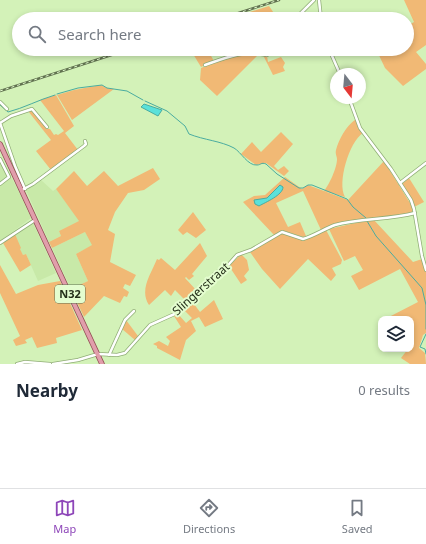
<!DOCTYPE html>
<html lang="en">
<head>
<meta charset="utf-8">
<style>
	:root { --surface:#fff; --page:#f2f2f3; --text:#1f2937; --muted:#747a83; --line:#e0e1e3; --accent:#8e46b9 }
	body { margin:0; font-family:"Noto Sans",sans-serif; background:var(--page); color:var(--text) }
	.controls { position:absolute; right:12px; bottom:12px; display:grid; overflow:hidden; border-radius:8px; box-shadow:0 2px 6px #0003 }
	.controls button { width:36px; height:36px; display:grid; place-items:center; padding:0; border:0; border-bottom:1px solid var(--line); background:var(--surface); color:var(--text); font:20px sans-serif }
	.compass { position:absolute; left:330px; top:68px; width:36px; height:36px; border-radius:50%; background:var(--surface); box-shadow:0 2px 6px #0003; rotate:164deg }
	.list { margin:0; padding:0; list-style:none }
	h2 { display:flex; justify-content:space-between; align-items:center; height:52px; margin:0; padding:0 16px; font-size:17px }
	h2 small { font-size:13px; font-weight:400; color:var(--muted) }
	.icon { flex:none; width:22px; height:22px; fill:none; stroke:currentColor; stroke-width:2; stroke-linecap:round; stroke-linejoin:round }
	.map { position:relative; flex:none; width:426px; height:364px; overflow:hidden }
	.search { position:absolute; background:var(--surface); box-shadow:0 2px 6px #0003; left:12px; right:12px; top:12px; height:44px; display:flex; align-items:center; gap:10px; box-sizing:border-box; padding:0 14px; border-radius:22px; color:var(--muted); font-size:15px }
	.sheet { height:124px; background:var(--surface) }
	nav { display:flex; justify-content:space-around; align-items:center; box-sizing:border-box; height:56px; border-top:1px solid var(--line); background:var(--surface); font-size:11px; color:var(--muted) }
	nav a { display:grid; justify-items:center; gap:2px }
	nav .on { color:var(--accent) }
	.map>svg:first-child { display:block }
	.built { fill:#c8e9a8 }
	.green { fill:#f1b975 }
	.water { fill:#5ae1da; stroke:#4aaca0 }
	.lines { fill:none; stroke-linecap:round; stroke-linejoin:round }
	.stream { stroke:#4aaca0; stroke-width:1 }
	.minor-casing { stroke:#90ad76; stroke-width:4 }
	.primary-casing { stroke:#924e54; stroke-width:5.5 }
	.minor { stroke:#fff; stroke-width:2.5 }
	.primary { stroke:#e19eab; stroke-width:4 }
	.rail-casing { stroke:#617250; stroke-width:2.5 }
	.rail { stroke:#e4fdcf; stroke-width:1; stroke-dasharray:3; stroke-linecap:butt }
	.labels { text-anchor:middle; stroke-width:4; stroke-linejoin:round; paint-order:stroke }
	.shield { fill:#e4fdcf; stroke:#5e6e50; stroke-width:1 }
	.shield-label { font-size:11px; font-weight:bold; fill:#25301a }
	.street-label { font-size:12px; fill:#25301a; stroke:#e4fdcf }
</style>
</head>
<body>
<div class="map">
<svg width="426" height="364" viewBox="0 0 426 364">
	<rect width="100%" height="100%" fill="#d3f2b8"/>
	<!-- built -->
	<g class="built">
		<path d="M0,157L17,188L31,218L0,241Z"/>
		<path d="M41,180L53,191L56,189L80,221L59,231L61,236L49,242L26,190Z"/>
		<path d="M32,223H33L56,273L38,281L26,254L23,255L19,248L15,234Z"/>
		<path d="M85,232L93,245L76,254L88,281L71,289L52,248Z"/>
	</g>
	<!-- green -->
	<g class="green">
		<path d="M404,0H426V45L416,52L426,64V69L403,86L385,68L376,49H407V26L414,22Z"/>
		<path d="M269,6L278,19H228Z"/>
		<path d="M190,49H207L214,61L201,67Z"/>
		<path d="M231,49H265L266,55L234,53Z"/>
		<path d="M259,54L217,96L200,80L201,68L228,57Z"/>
		<path d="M263,55L267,56L268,62L281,57L285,63L283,67L285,71L273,75Z"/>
		<path d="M101,85L107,88L114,89L72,120L57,95L74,90Z"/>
		<path d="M56,95L74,126L65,133L78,150L51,170L36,151L51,140L28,111L32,110L48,129H50L54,135L56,134L58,135L64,131L40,100Z"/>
		<path d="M356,119L363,133C349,142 337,183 345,197L324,191C329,185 337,168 337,159C337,156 335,154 336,150C339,139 346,126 356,119Z"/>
		<path d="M281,132L293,144L274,166L278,170L284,166L289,171L284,176L266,163L256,165L241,154L252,142L261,152Z"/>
		<path d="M384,161L410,203L413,209L411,214C381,219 350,218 321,230L303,191L276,203L288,227L300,222L306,236L303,237L284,231L274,235L243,202L254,196L265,195L285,177L302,189L308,185L348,200Z"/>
		<path d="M153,168L160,179L144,190L128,193L115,212L108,230L115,234L110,262L136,275L130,286L125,284L123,288L129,292L127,297L124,296L120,303L104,296L84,317L71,289L88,281L76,254L92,245L85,232L52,248L49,242L61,236L59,231L79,221L56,189L74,171L87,186L104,171L118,186Z"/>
		<path d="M409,178L424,202L414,207L402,184Z"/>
		<path d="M193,212L206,230L196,238L187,232L183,235L178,230Z"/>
		<path d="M373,219L413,262L422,259L426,271V333L423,335L419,348L425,353L426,364H410L401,358L408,349H411V319H385L418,302L400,269L359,290L351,276L363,270L355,256L344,261L329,229Z"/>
		<path d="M326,230L342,260L341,264L332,268L336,275L331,281L308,259L280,289L262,269L250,252L276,235L283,233L304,240Z"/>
		<path d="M15,234L21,248L20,249L23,255L26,254L31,265L20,272L3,243Z"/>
		<path d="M200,243L207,256L192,274L194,276L189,280L186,277L185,278L197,291L187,302L175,290L171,296L165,290L149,305C139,290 151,274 157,259L159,260L161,258L175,270Z"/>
		<path d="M241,254L247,260L249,270L244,276L247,280L241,284L229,266Z"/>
		<path d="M0,265L16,294L38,285L60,281L82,330L56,338L57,343L37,348L32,337L25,340L27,343L16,346L13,340L20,336L0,293Z"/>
		<path d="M191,300L200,312L214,300L223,319L205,327L199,317L191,321L196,331L186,340L180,360L157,348V346L153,344L159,341L168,346L170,341L166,337L181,327L174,316L178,314L186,323L192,318L183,309Z"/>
		<path d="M126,320L138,336L135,340L122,329Z"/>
	</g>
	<!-- water -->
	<g class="water">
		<path d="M144,104L162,110L158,116L141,107Z"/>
		<path d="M280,185L283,187C283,195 266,202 259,206L255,204L254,200L267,198Z"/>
	</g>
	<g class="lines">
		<!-- stream -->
		<g class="stream">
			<path d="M57,94L78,88L102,85L107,88L127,91L143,100"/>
			<path d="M145,101L167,111L185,126L189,134C204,140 221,141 234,148C241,152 248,166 257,165C261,165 261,162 266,164L277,174L299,188H303L308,185H312L347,199L353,207L366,218"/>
			<path d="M0,105L8,112C24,108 38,100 55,95"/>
			<path d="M367,221L376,236L422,288L426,305V329"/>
			<path d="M426,334L420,347L425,349L426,354"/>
		</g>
		<!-- minor casing -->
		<g class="minor-casing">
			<g id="minor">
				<path d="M319,0L321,19"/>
				<path d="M295,19L314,0"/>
				<path d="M329,49L340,74"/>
				<path d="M205,65C227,57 243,50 267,55L278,49"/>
				<path d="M349,98L360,128L391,169L411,200L414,209L422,256L426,270"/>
				<path d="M0,102L7,109"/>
				<path d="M0,159L9,177L0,184"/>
				<path d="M400,183L426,163"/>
				<path d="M25,189L15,166L0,123L11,116L32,109L47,127"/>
				<path d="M22,190L33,184L84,146L86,144L85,141"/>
				<path d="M0,243L35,220"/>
				<path d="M109,355L125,320L134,311"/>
				<path d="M17,364L25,362L50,364"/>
				<path d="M53,364L78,360L98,354L117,355L125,353L150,325L179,312L214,274L229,264L237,255L251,250L282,232L303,239C314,236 324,229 335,225C361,218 388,220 415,213"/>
			</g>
		</g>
		<!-- primary casing -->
		<g class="primary-casing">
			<path id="primary" d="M0,144L102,364"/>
		</g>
		<!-- minor -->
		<use href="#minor" class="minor"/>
		<!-- primary -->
		<use href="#primary" class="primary"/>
		<!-- rail casing -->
		<g class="rail-casing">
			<g id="rail">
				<path d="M220,19L279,0"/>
				<path d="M0,91L130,49"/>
			</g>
		</g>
		<!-- rail -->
		<use href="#rail" class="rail"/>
	</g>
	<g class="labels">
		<!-- shield labels -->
		<rect class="shield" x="55" y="285" width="30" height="18" rx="3"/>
		<g class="shield-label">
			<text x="70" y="298">N32</text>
		</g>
		<!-- street labels -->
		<g class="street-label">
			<text transform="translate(201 289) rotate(-42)" y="4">Slingerstraat</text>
		</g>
	</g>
</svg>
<div class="controls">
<button><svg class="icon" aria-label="layers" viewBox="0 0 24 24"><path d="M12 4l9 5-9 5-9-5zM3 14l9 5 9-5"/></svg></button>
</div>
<svg class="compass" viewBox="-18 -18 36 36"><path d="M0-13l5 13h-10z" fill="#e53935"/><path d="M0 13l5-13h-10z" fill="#747a83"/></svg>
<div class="search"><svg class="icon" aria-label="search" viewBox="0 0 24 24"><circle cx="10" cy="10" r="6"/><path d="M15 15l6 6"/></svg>Search here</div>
</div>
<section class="sheet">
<h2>Nearby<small>0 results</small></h2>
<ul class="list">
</ul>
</section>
<nav>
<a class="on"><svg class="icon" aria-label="map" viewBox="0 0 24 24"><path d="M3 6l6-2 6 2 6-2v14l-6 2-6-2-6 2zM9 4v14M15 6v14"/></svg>Map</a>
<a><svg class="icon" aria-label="directions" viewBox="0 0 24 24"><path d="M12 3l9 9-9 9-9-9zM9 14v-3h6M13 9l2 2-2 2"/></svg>Directions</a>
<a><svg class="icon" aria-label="saved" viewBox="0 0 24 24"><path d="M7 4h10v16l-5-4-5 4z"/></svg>Saved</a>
</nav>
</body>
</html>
